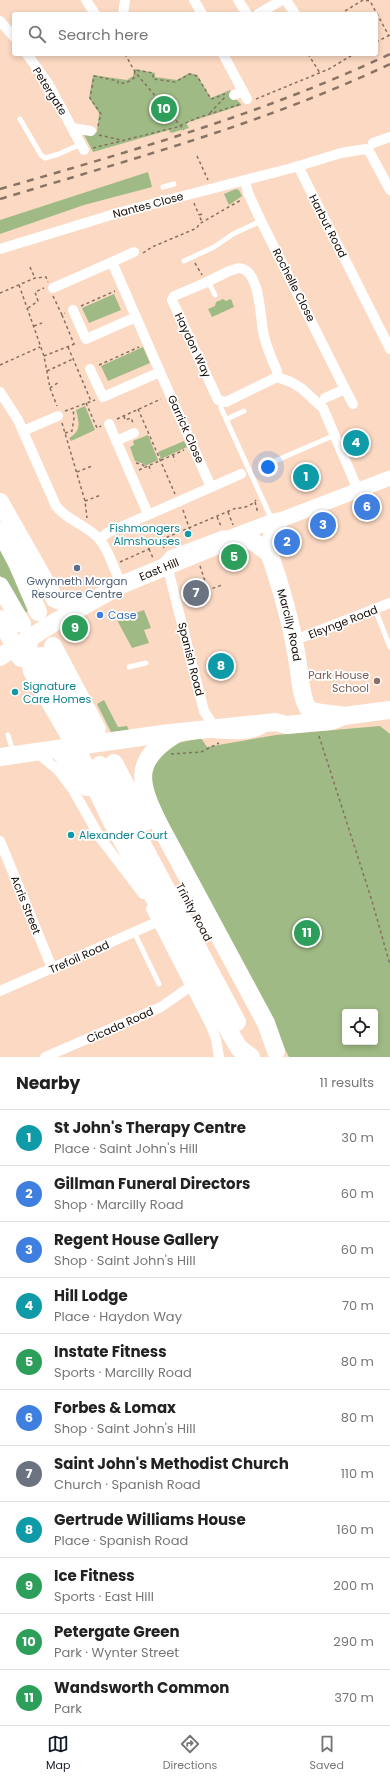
<!DOCTYPE html>
<html lang="en">
<head>
<meta charset="utf-8">
<style>
	:root { --surface:#fff; --page:#f6f6f6; --text:#222; --muted:#767676; --line:#e0e0e0; --accent:#111827 }
	body { margin:0; font-family:Poppins,sans-serif; background:var(--page); color:var(--text) }
	.controls { position:absolute; right:12px; bottom:12px; display:grid; overflow:hidden; border-radius:4px; box-shadow:0 2px 6px #0003 }
	.controls button { width:36px; height:36px; display:grid; place-items:center; padding:0; border:0; border-bottom:1px solid var(--line); background:var(--surface); color:var(--text); font:20px sans-serif }
	.you { position:absolute; left:268px; top:467px; width:14px; height:14px; margin:-10px; border:3px solid #fff; border-radius:50%; background:#1a73e8; box-shadow:0 0 0 6px #1a73e833 }
	.badge { display:grid; place-items:center; width:26px; height:26px; border-radius:50%; background:var(--accent); color:#fff; font-size:13px; font-weight:700 }
	.pin { position:absolute; translate:-50% -50%; border:2px solid #fff; box-shadow:0 1px 4px #0006 }
	.list { margin:0; padding:0; list-style:none }
	h2 { display:flex; justify-content:space-between; align-items:center; height:52px; margin:0; padding:0 16px; font-size:17px }
	h2 small { font-size:13px; font-weight:400; color:var(--muted) }
	.list li { display:grid; grid-template-columns:26px 1fr auto; gap:12px; align-items:center; box-sizing:border-box; height:56px; padding:0 16px; border-top:1px solid var(--line) }
	.list b { display:block; font-size:15px; white-space:nowrap }
	.list p { margin:0; font-size:13px; white-space:nowrap; color:var(--muted) }
	.list em { font-size:13px; font-style:normal; color:var(--muted) }
	.icon { flex:none; width:22px; height:22px; fill:none; stroke:currentColor; stroke-width:2; stroke-linecap:round; stroke-linejoin:round }
	.map { position:relative; flex:none; width:390px; height:1057px; overflow:hidden }
	.search { position:absolute; background:var(--surface); box-shadow:0 2px 6px #0003; left:12px; right:12px; top:12px; height:44px; display:flex; align-items:center; gap:10px; box-sizing:border-box; padding:0 14px; border-radius:4px; color:var(--muted); font-size:15px }
	.sheet { height:668px; background:var(--surface) }
	nav { display:flex; justify-content:space-around; align-items:center; box-sizing:border-box; height:56px; border-top:1px solid var(--line); background:var(--surface); font-size:11px; color:var(--muted) }
	nav a { display:grid; justify-items:center; gap:2px }
	nav .on { color:var(--accent) }
	.map>svg:first-child { display:block }
	.green { fill:#9fba84; fill-rule:evenodd }
	.lines { fill:none; stroke-linecap:round; stroke-linejoin:round }
	.path { stroke:#856f61; stroke-width:1.5; stroke-dasharray:3 3; stroke-linecap:butt }
	.lane { stroke:#fff; stroke-width:5 }
	.street { stroke:#fff; stroke-width:10 }
	.primary { stroke:#fff; stroke-width:15 }
	.highway { stroke:#fff; stroke-width:18 }
	.rail { stroke:#897365; stroke-width:2.5; stroke-dasharray:7 7; stroke-linecap:butt }
	.culture-dot { fill:#0f9aa8; stroke:#fff; stroke-width:1.5 }
	.service-dot { fill:#5c6f8a; stroke:#fff; stroke-width:1.5 }
	.shop-dot { fill:#3f7fe0; stroke:#fff; stroke-width:1.5 }
	.education-dot { fill:#8d6e63; stroke:#fff; stroke-width:1.5 }
	.labels { text-anchor:middle; stroke-width:3.5; stroke-linejoin:round; paint-order:stroke }
	.street-label { font-size:11px; fill:#160b05; stroke:#fff }
	.culture-label { font-size:11px; fill:#0d838f; stroke:#fff; text-anchor:start }
	.service-label { font-size:11px; fill:#4e5e75; stroke:#fff }
	.shop-label { font-size:11px; fill:#366cbe; stroke:#fff; text-anchor:start }
	.education-label { font-size:11px; fill:#785e54; stroke:#fff; text-anchor:end }
</style>
</head>
<body>
<div class="map">
<svg width="390" height="1057" viewBox="0 0 390 1057">
	<rect width="100%" height="100%" fill="#fbd9c3"/>
	<!-- green -->
	<g class="green">
		<path d="M135,69L155,73V77L177,80L189,73L197,75L211,98L230,90L235,98L242,105L186,123L189,128L171,133L169,130L93,152L84,135L97,132L99,113L89,98L93,75L127,80L133,76Z"/>
		<path d="M148,172L152,187L84,205L0,234V220Z"/>
		<path d="M236,189L239,190L242,196L229,205L224,194Z"/>
		<path d="M114,294L121,310L89,323L82,308Z"/>
		<path d="M223,299L226,301L231,299L234,307L212,317L208,309L215,306L216,302Z"/>
		<path d="M143,347L150,363L108,381L101,366Z"/>
		<path d="M85,406L95,430L71,441L69,438C82,431 79,422 76,410Z"/>
		<path d="M148,435L158,460L145,466L144,464L135,461L130,447L134,445L133,441Z"/>
		<path d="M184,441L187,447L161,459L158,452Z"/>
		<path d="M0,548L30,610L23,614L0,575Z"/>
		<path d="M144,610L151,628L144,630L149,643L132,648L117,620Z"/>
		<path d="M104,700L118,727L127,726L129,730L111,732L97,704Z"/>
		<path d="M380,726L390,734V1057H289L150,791L152,765L174,744L201,738L207,747L276,735ZM345,1012H375V1042H345Z"/>
	</g>
	<g class="lines">
		<!-- path -->
		<g class="path">
			<path d="M340,14L363,0L370,1L389,36"/>
			<path d="M376,42L390,35"/>
			<path d="M125,54L135,72L184,130"/>
			<path d="M308,54L320,73"/>
			<path d="M256,99L329,69L354,54"/>
			<path d="M210,113L225,97"/>
			<path d="M98,126L101,114L90,98L94,76L118,81V83H126L134,78L135,70L153,73V79L175,82L190,74L197,76L211,99L225,94"/>
			<path d="M99,135L121,140"/>
			<path d="M93,148L177,127L197,118L241,104"/>
			<path d="M197,156L208,180"/>
			<path d="M194,203L199,215"/>
			<path d="M202,214L199,215L202,222"/>
			<path d="M143,253L152,247L197,228L199,224L241,200"/>
			<path d="M195,263L202,275"/>
			<path d="M30,267L35,278"/>
			<path d="M19,285L44,356L50,388L57,406"/>
			<path d="M0,293L35,278L46,277L48,282"/>
			<path d="M53,296L62,315L65,313"/>
			<path d="M81,306L115,291"/>
			<path d="M28,308L38,301L35,292L44,288"/>
			<path d="M62,315L74,344"/>
			<path d="M34,326L42,323"/>
			<path d="M68,347L91,401"/>
			<path d="M44,356L77,343"/>
			<path d="M0,365L40,347"/>
			<path d="M99,365L139,347"/>
			<path d="M47,371L73,359"/>
			<path d="M50,388L59,382"/>
			<path d="M86,403L97,428L101,426"/>
			<path d="M138,409L175,494"/>
			<path d="M65,411L95,400"/>
			<path d="M124,416L125,420L131,418L134,425"/>
			<path d="M117,419L161,399"/>
			<path d="M62,423L85,501L87,518"/>
			<path d="M65,433L72,431L74,418L73,408"/>
			<path d="M173,455L175,461"/>
			<path d="M136,463L143,465L145,467"/>
			<path d="M149,466L151,472"/>
			<path d="M139,470L184,450"/>
			<path d="M77,472L92,466"/>
			<path d="M85,501L101,495"/>
			<path d="M255,502L258,513"/>
			<path d="M183,510L192,536"/>
			<path d="M228,512L233,525"/>
			<path d="M217,517L221,526"/>
			<path d="M161,540L164,548"/>
			<path d="M149,549L153,558"/>
			<path d="M120,562L149,549L151,544L236,508C242,509 253,505 256,500"/>
			<path d="M200,566L208,590L222,585"/>
			<path d="M319,736L372,901L390,965"/>
			<path d="M171,754L201,752L219,743"/>
		</g>
		<!-- lane -->
		<g class="lane">
			<path d="M20,119L41,155L45,158L59,154L81,144"/>
			<path d="M163,187L174,184"/>
			<path d="M184,261L214,247L233,234L261,221"/>
			<path d="M208,281L215,295"/>
			<path d="M221,402V408L272,520"/>
			<path d="M227,419L244,411"/>
			<path d="M268,464L335,435"/>
			<path d="M161,562L169,553L222,533H227"/>
			<path d="M375,609L390,647"/>
			<path d="M129,667L146,663"/>
			<path d="M8,735L13,752"/>
			<path d="M216,736C231,737 254,739 266,729"/>
			<path d="M134,932L159,984"/>
		</g>
		<!-- street -->
		<g class="street">
			<path d="M86,0L95,14"/>
			<path d="M194,0L202,14"/>
			<path d="M238,0L247,14"/>
			<path d="M286,0L295,14"/>
			<path d="M123,14L125,0"/>
			<path d="M258,14L282,0"/>
			<path d="M0,21L14,37"/>
			<path d="M27,54L49,85L72,128L91,131"/>
			<path d="M223,54L247,99"/>
			<path d="M234,95L243,91"/>
			<path d="M72,128L84,150"/>
			<path d="M373,143L390,137"/>
			<path d="M298,166L390,349"/>
			<path d="M245,180L248,193L261,221L345,389L325,398"/>
			<path d="M0,249L121,212L292,168L341,153L366,149L369,151L390,190"/>
			<path d="M239,268C261,269 260,321 264,336C267,348 272,360 277,371V377L226,402L218,400L172,300L174,296L205,283L229,271Z"/>
			<path d="M53,288L112,262"/>
			<path d="M73,310L86,339L136,317"/>
			<path d="M90,369L103,397L160,372L112,262L134,252"/>
			<path d="M160,372L211,487"/>
			<path d="M277,377L291,382L301,388L323,408L358,490"/>
			<path d="M345,389L353,404"/>
			<path d="M0,392L18,420L56,506C67,521 88,525 100,540C108,549 116,573 121,585"/>
			<path d="M109,424L148,514"/>
			<path d="M23,431L58,416"/>
			<path d="M116,441L134,433"/>
			<path d="M100,539L107,533L241,474"/>
			<path d="M167,565L204,711L215,728"/>
			<path d="M295,640L390,603"/>
			<path d="M36,752L59,771L73,790L101,839L143,894"/>
			<path d="M0,841L52,968"/>
			<path d="M151,909L211,1026L216,1039L219,1057"/>
			<path d="M0,991L157,922"/>
			<path d="M45,1057L161,1007L191,986"/>
		</g>
		<!-- primary -->
		<g class="primary">
			<path d="M226,539L273,521L283,519L390,478"/>
			<path d="M269,553C267,537 272,530 283,519"/>
		</g>
		<!-- highway -->
		<g class="highway">
			<path d="M0,502L55,599L70,605H83"/>
			<path d="M0,531L17,563L38,612"/>
			<path d="M0,586L22,624"/>
			<path d="M0,619L21,658"/>
			<path d="M29,639L28,652L32,671L76,747L113,824L209,997L239,1048L251,1057"/>
			<path d="M53,646L97,729"/>
			<path d="M41,656L82,731"/>
			<path id="s1" d="M0,657L55,622L121,585L218,545L245,540L254,542L269,553L272,561C284,597 294,634 299,671C300,680 303,703 309,709C317,715 334,713 344,716"/>
			<path d="M176,734C131,761 139,784 160,826L266,1023L276,1051"/>
			<path d="M58,749L87,787"/>
			<path d="M0,757L162,734L246,725L276,722L286,725L331,721L344,716L390,710"/>
			<path d="M114,763L145,822"/>
			<path d="M100,765L237,1022"/>
		</g>
		<!-- rail -->
		<g class="rail">
			<path d="M0,189C132,151 265,113 390,54"/>
			<path d="M0,199C132,159 266,123 390,64"/>
		</g>
	</g>
	<!-- markers -->
	<g class="culture-dot">
		<circle cx="188" cy="534" r="4"/>
		<circle cx="15" cy="692" r="4"/>
		<circle cx="71" cy="835" r="4"/>
	</g>
	<circle class="service-dot" cx="77" cy="568" r="4"/>
	<circle class="shop-dot" cx="100" cy="615" r="4"/>
	<circle class="education-dot" cx="377" cy="681" r="4"/>
	<g class="labels">
		<!-- street labels -->
		<g class="street-label">
			<text transform="translate(50 91) rotate(58)" y="4">Petergate</text>
			<text transform="translate(148 205) rotate(-15)" y="4">Nantes Close</text>
			<text transform="translate(328 226) rotate(63)" y="4">Harbut Road</text>
			<text transform="translate(294 285) rotate(63)" y="4">Rochelle Close</text>
			<text transform="translate(193 345) rotate(65)" y="4">Haydon Way</text>
			<text transform="translate(186 429) rotate(66)" y="4">Garrick Close</text>
			<text dy="4" stroke="none"><textPath href="#s1" startOffset="182">East Hill</textPath></text>
			<text transform="translate(343 622) rotate(-21)" y="4">Elsynge Road</text>
			<text dy="4" stroke="none"><textPath href="#s1" startOffset="376">Marcilly Road</textPath></text>
			<text transform="translate(191 659) rotate(76)" y="4">Spanish Road</text>
			<text transform="translate(26 905) rotate(68)" y="4">Acris Street</text>
			<text transform="translate(194 912) rotate(62)" y="4">Trinity Road</text>
			<text transform="translate(79 957) rotate(-24)" y="4">Trefoil Road</text>
			<text transform="translate(120 1025) rotate(-24)" y="4">Cicada Road</text>
		</g>
		<!-- culture labels -->
		<g class="culture-label">
			<text x="180" y="532" text-anchor="end">Fishmongers<tspan x="180" dy="13">Almshouses</tspan></text>
			<text x="23" y="690">Signature<tspan x="23" dy="13">Care Homes</tspan></text>
			<text x="79" y="839">Alexander Court</text>
		</g>
		<!-- service labels -->
		<g class="service-label">
			<text x="77" y="585">Gwynneth Morgan<tspan x="77" dy="13">Resource Centre</tspan></text>
		</g>
		<!-- shop labels -->
		<g class="shop-label">
			<text x="108" y="619">Case</text>
		</g>
		<!-- education labels -->
		<g class="education-label">
			<text x="369" y="679">Park House<tspan x="369" dy="13">School</tspan></text>
		</g>
	</g>
</svg>
<div class="controls">
<button><svg class="icon" aria-label="locate" viewBox="0 0 24 24"><circle cx="12" cy="12" r="6"/><path d="M12 2v4M12 18v4M2 12h4M18 12h4"/></svg></button>
</div>
<div class="you"></div>
<div class="pin badge" style="left:306px;top:477px;background:#0f9aa8">1</div>
<div class="pin badge" style="left:287px;top:542px;background:#3f7fe0">2</div>
<div class="pin badge" style="left:323px;top:525px;background:#3f7fe0">3</div>
<div class="pin badge" style="left:356px;top:443px;background:#0f9aa8">4</div>
<div class="pin badge" style="left:234px;top:557px;background:#2e9e5b">5</div>
<div class="pin badge" style="left:367px;top:507px;background:#3f7fe0">6</div>
<div class="pin badge" style="left:196px;top:593px;background:#6b7280">7</div>
<div class="pin badge" style="left:221px;top:666px;background:#0f9aa8">8</div>
<div class="pin badge" style="left:75px;top:628px;background:#2e9e5b">9</div>
<div class="pin badge" style="left:164px;top:109px;background:#2e9e5b">10</div>
<div class="pin badge" style="left:307px;top:933px;background:#2e9e5b">11</div>
<div class="search"><svg class="icon" aria-label="search" viewBox="0 0 24 24"><circle cx="10" cy="10" r="6"/><path d="M15 15l6 6"/></svg>Search here</div>
</div>
<section class="sheet">
<h2>Nearby<small>11 results</small></h2>
<ul class="list">
<li><span class="badge" style="background:#0f9aa8">1</span><div><b>St John's Therapy Centre</b><p>Place · Saint John's Hill</p></div><em>30 m</em></li>
<li><span class="badge" style="background:#3f7fe0">2</span><div><b>Gillman Funeral Directors</b><p>Shop · Marcilly Road</p></div><em>60 m</em></li>
<li><span class="badge" style="background:#3f7fe0">3</span><div><b>Regent House Gallery</b><p>Shop · Saint John's Hill</p></div><em>60 m</em></li>
<li><span class="badge" style="background:#0f9aa8">4</span><div><b>Hill Lodge</b><p>Place · Haydon Way</p></div><em>70 m</em></li>
<li><span class="badge" style="background:#2e9e5b">5</span><div><b>Instate Fitness</b><p>Sports · Marcilly Road</p></div><em>80 m</em></li>
<li><span class="badge" style="background:#3f7fe0">6</span><div><b>Forbes &amp; Lomax</b><p>Shop · Saint John's Hill</p></div><em>80 m</em></li>
<li><span class="badge" style="background:#6b7280">7</span><div><b>Saint John's Methodist Church</b><p>Church · Spanish Road</p></div><em>110 m</em></li>
<li><span class="badge" style="background:#0f9aa8">8</span><div><b>Gertrude Williams House</b><p>Place · Spanish Road</p></div><em>160 m</em></li>
<li><span class="badge" style="background:#2e9e5b">9</span><div><b>Ice Fitness</b><p>Sports · East Hill</p></div><em>200 m</em></li>
<li><span class="badge" style="background:#2e9e5b">10</span><div><b>Petergate Green</b><p>Park · Wynter Street</p></div><em>290 m</em></li>
<li><span class="badge" style="background:#2e9e5b">11</span><div><b>Wandsworth Common</b><p>Park</p></div><em>370 m</em></li>
</ul>
</section>
<nav>
<a class="on"><svg class="icon" aria-label="map" viewBox="0 0 24 24"><path d="M3 6l6-2 6 2 6-2v14l-6 2-6-2-6 2zM9 4v14M15 6v14"/></svg>Map</a>
<a><svg class="icon" aria-label="directions" viewBox="0 0 24 24"><path d="M12 3l9 9-9 9-9-9zM9 14v-3h6M13 9l2 2-2 2"/></svg>Directions</a>
<a><svg class="icon" aria-label="saved" viewBox="0 0 24 24"><path d="M7 4h10v16l-5-4-5 4z"/></svg>Saved</a>
</nav>
</body>
</html>
